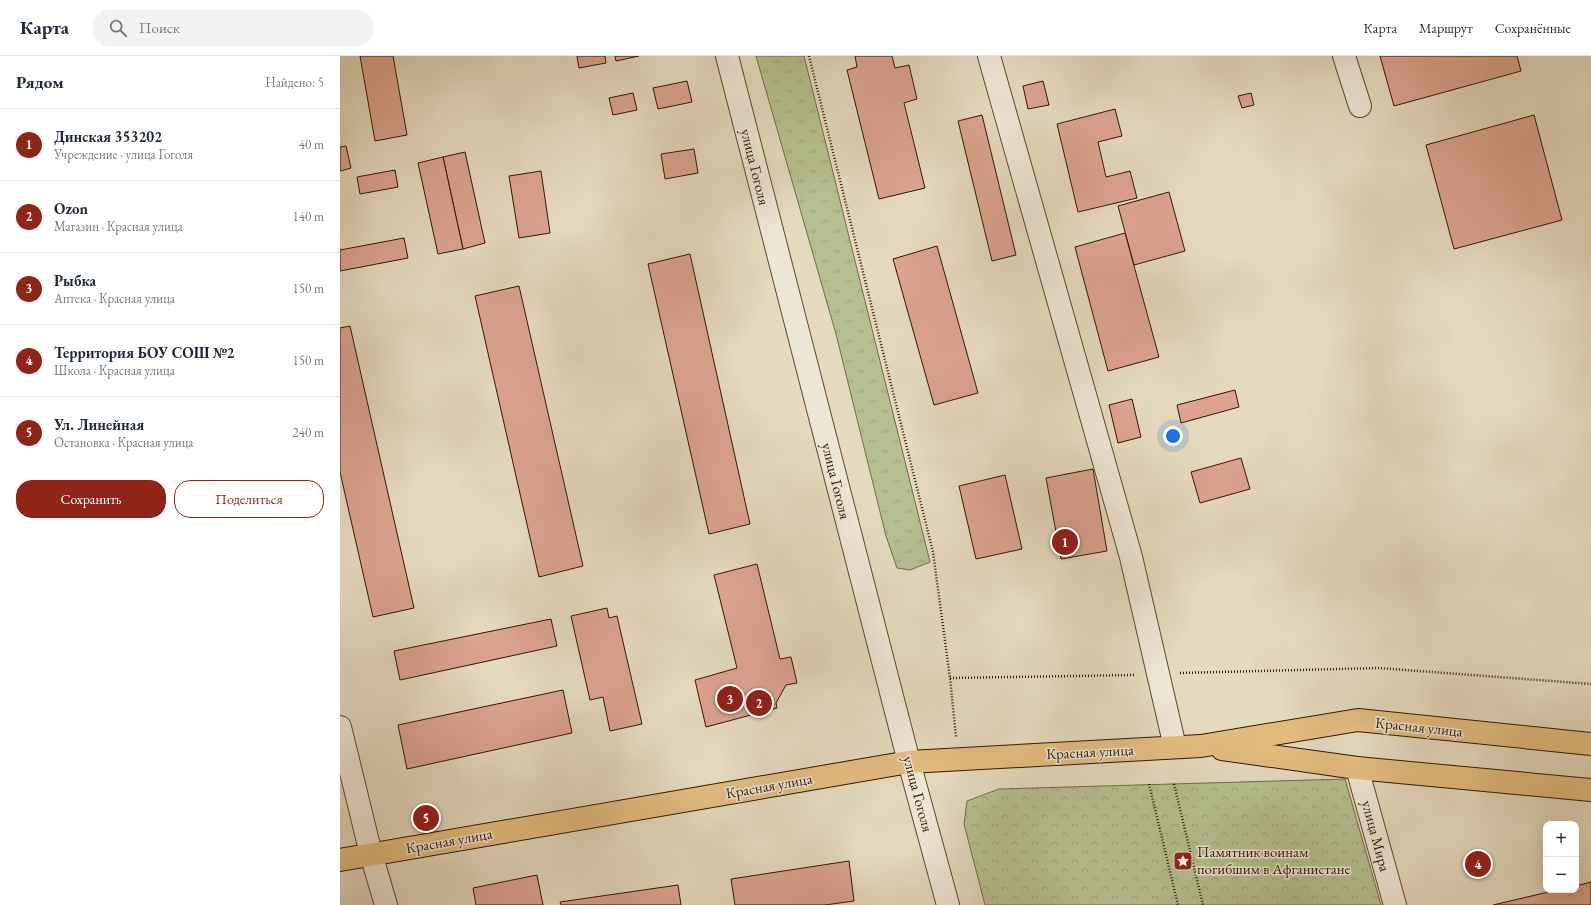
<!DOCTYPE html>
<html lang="ru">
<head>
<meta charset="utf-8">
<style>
	:root { --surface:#fff; --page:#f2f2f3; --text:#1f2937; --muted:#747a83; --line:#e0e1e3; --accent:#8f2418 }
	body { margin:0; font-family:"EB Garamond",serif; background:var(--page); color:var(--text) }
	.controls { position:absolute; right:12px; bottom:12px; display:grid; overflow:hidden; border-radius:8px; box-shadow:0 4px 16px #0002 }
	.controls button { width:36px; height:36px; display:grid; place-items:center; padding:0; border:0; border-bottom:1px solid var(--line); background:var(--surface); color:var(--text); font:20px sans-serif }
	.you { position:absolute; left:833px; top:380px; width:14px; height:14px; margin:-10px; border:3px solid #fff; border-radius:50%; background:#1a73e8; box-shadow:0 0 0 6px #1a73e833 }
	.badge { display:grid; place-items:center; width:26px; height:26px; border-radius:50%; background:var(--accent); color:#fff; font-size:13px; font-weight:700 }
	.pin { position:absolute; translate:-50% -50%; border:2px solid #fff; box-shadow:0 1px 4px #0006 }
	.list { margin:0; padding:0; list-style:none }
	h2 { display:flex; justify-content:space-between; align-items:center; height:52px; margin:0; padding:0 16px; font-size:17px }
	h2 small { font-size:13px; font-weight:400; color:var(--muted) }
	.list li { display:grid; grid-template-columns:26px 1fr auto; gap:12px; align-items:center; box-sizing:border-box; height:72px; padding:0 16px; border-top:1px solid var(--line) }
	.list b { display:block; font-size:15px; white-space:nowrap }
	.list p { margin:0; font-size:13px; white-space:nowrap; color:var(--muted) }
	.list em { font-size:13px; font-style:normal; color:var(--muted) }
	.actions { display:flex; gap:8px; padding:12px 16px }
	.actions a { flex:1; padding:9px 0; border:1px solid var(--accent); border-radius:16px; text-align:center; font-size:14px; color:var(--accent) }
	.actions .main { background:var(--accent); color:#fff }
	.icon { flex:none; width:22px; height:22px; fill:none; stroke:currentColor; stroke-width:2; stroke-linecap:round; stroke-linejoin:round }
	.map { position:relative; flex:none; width:1251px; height:849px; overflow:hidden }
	header { display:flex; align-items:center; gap:24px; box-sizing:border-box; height:56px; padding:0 20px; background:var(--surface); border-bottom:1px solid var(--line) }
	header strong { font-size:19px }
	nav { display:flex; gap:22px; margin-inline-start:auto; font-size:14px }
	.search { width:280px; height:36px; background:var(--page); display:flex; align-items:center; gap:10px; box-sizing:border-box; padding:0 14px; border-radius:16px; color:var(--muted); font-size:15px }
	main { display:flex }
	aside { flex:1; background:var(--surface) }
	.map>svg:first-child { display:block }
	.grass { fill:url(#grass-tufts); stroke:#746b48 }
	.park { fill:url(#park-crowns); stroke:#746b48 }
	.building { fill:#dca38f; stroke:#321700 }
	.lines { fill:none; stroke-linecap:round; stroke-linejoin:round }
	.minor-casing { stroke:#5f4830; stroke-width:24 }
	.major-casing { stroke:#321700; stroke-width:24 }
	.path { stroke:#321700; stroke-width:2.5; stroke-dasharray:1 2; stroke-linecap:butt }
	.minor { stroke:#eee6d5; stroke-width:22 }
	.major { stroke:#e2bc7f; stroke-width:22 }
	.labels { text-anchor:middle; stroke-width:3; stroke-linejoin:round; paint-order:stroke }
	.street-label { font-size:15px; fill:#321700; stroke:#eee6d5 }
	.poi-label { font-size:15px; fill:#321700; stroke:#eee6d5; text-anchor:start }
</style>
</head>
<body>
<header>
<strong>Карта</strong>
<div class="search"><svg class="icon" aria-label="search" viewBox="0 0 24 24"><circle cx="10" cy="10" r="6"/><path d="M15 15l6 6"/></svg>Поиск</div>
<nav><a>Карта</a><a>Маршрут</a><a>Сохранённые</a></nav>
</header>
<main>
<aside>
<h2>Рядом<small>Найдено: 5</small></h2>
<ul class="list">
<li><span class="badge">1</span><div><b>Динская 353202</b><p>Учреждение · улица Гоголя</p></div><em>40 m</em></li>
<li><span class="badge">2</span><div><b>Ozon</b><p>Магазин · Красная улица</p></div><em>140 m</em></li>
<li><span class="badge">3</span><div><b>Рыбка</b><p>Аптека · Красная улица</p></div><em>150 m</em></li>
<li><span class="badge">4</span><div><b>Территория БОУ СОШ №2</b><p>Школа · Красная улица</p></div><em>150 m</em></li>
<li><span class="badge">5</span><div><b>Ул. Линейная</b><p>Остановка · Красная улица</p></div><em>240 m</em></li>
</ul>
<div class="actions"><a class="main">Сохранить</a><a>Поделиться</a></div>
</aside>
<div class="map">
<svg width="1251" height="849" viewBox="0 0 1251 849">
	<defs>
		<pattern id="grass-tufts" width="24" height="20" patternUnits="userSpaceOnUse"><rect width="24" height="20" fill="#b6bf90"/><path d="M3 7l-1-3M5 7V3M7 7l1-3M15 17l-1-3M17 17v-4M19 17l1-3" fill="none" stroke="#9da37a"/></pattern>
		<pattern id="park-crowns" width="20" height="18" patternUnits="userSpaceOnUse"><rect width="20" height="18" fill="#b6bf90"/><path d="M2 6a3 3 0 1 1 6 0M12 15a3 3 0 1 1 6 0" fill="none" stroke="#9da37a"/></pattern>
	</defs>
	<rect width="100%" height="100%" fill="#e5d9be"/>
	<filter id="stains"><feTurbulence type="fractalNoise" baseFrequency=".005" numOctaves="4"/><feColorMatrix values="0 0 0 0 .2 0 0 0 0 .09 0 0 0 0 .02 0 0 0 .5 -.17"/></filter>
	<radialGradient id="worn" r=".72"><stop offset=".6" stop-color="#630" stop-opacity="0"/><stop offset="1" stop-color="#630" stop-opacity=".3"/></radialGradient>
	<!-- grass -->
	<path class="grass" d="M416,0H464L590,506L570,514L557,512L546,480L496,278Z"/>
	<!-- park -->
	<path class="park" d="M1005,723L1041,849H645L624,768L627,745L659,733Z"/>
	<!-- building -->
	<g class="building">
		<path d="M20,0H53L67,79L35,85Z"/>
		<path d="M237,0H265L266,7L239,12Z"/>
		<path d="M275,0H299L276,5Z"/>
		<path d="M515,0H552L555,12L569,9L577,43L564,47L585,132L539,143L507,14L517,11Z"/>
		<path d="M1040,0H1177L1181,15L1054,50Z"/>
		<path d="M347,25L352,46L318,53L313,32Z"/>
		<path d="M703,25L709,49L688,53L683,30Z"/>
		<path d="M293,37L297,54L273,59L269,42Z"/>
		<path d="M911,37L914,49L902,52L898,40Z"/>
		<path d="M775,53L782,80L758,86L766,121L790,115L797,142L738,156L717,68Z"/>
		<path d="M642,59L676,199L652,205L618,65Z"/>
		<path d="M1194,59L1222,164L1114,193L1086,89Z"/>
		<path d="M6,90L11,112L0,115V91Z"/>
		<path d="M354,93L358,117L325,123L321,98Z"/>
		<path d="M125,96L145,187L123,193L103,101Z"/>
		<path d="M103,101L123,193L98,198L78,107Z"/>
		<path d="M55,114L58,131L20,138L17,121Z"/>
		<path d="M201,115L210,177L179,182L169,120Z"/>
		<path d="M829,136L845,195L794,209L778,150Z"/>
		<path d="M785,177L819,301L768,315L735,191Z"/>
		<path d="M64,182L68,202L0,215V194Z"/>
		<path d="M597,190L638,337L594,349L553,203Z"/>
		<path d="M350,198L410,468L369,478L308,208Z"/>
		<path d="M179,230L243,510L199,521L135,240Z"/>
		<path d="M10,270L74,552L33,561L0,416V272Z"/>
		<path d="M895,334L899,351L841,367L837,349Z"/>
		<path d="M792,343L801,381L778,387L769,349Z"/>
		<path d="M901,402L910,433L860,447L851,416Z"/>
		<path d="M753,413L767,495L721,503L706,422Z"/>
		<path d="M665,419L682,493L636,503L619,430Z"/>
		<path d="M417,508L440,603L451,601L457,627L446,629L436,647L437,652L366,671L355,624L397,612L374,519Z"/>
		<path d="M267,552L269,562L277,560L302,668L270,675L263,641L250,644L231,560Z"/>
		<path d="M211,563L217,590L60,624L54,595Z"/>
		<path d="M223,634L232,677L67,713L58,669Z"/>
		<path d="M509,805L514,845L485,849H395L391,823Z"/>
		<path d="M197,819L203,849H136L133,832Z"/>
		<path d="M1251,826V849H1153L1217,834H1236V830Z"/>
		<path d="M338,829L341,849H221L220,846Z"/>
	</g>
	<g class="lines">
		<!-- minor casing -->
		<g class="minor-casing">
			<g id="minor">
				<path d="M387,0L569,706L608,849"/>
				<path d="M649,0L791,501L835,691"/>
				<path d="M1004,0L1020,50"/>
				<path d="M0,671L31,798L46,849"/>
				<path d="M1017,712L1055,849"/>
			</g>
		</g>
		<!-- major casing -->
		<g class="major-casing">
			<g id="major">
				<path d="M882,693L1017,712L1251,734"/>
				<path d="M0,804L569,706L861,690L1018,664L1251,688"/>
			</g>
		</g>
		<!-- path -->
		<g class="path">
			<path d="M469,0L593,496L610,622L616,681"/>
			<path d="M840,617L1039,612L1251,628"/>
			<path d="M610,622L795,619"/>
			<path d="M809,728L838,849"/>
			<path d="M834,728L863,849"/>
		</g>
		<!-- minor -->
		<use href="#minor" class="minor"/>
		<!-- major -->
		<use href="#major" class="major"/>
	</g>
	<!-- icons -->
	<defs>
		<g id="sight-square" transform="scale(1)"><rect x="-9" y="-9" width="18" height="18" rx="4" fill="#8f2418" stroke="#eee6d5"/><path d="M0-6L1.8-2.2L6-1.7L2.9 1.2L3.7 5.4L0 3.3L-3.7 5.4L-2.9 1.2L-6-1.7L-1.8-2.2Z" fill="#fff"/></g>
	</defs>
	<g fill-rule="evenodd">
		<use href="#sight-square" x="843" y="805"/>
	</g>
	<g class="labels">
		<!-- street labels -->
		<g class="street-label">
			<text transform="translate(415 111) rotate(76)" y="5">улица Гоголя</text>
			<text transform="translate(496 425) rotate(76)" y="5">улица Гоголя</text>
			<text transform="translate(1079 671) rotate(6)" y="5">Красная улица</text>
			<text transform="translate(750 696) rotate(-3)" y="5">Красная улица</text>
			<text transform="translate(429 730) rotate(-10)" y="5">Красная улица</text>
			<text transform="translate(578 738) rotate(75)" y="5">улица Гоголя</text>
			<text transform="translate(1036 780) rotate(75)" y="5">улица Мира</text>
			<text transform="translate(109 785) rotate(-10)" y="5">Красная улица</text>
		</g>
		<!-- poi labels -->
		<g class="poi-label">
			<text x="857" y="801">Памятник воинам<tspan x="857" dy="17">погибшим в Афганистане</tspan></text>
		</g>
	</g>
	<rect width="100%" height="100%" filter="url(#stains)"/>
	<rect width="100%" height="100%" fill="url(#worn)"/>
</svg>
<div class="controls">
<button>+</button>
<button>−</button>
</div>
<div class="you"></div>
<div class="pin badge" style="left:725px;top:486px">1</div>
<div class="pin badge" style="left:419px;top:647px">2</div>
<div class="pin badge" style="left:390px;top:643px">3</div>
<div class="pin badge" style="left:1138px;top:808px">4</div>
<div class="pin badge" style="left:86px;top:762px">5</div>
</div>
</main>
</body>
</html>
